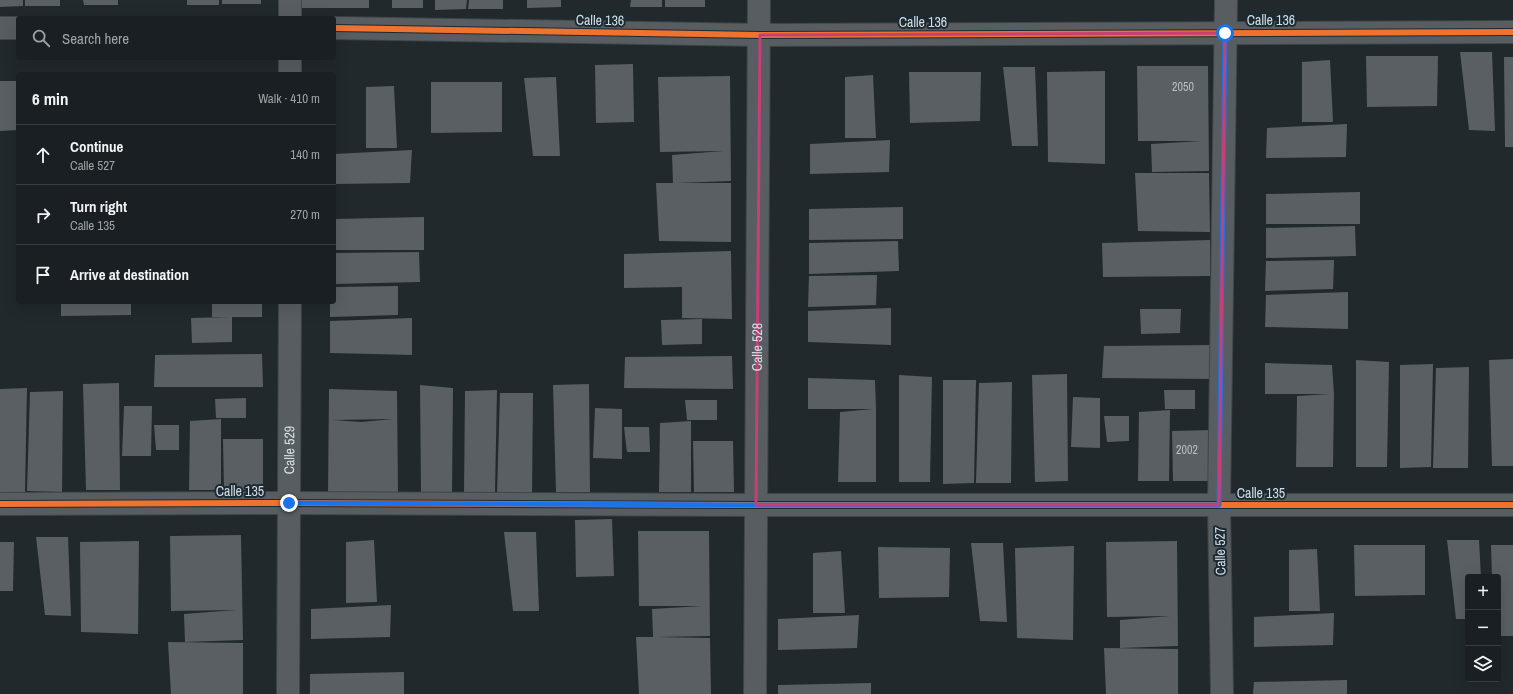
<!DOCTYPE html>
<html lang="en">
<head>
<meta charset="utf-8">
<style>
	:root { --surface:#191f22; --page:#262c2f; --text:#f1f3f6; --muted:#9fa2a5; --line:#373d40 }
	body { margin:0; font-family:"Archivo Narrow",sans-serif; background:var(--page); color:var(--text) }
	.controls { position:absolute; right:12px; bottom:12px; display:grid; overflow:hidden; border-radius:4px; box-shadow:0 4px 16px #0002 }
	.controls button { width:36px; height:36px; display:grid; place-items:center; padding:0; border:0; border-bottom:1px solid var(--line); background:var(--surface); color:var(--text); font:20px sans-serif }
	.stop { position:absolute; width:12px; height:12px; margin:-9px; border:3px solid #1a73e8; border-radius:50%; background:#fff }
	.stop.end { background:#1a73e8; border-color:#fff; box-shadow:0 1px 4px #0008 }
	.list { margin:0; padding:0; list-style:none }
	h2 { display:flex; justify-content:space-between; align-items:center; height:52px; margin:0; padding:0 16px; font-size:17px }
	h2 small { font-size:13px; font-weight:400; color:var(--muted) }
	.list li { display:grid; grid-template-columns:26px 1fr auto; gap:12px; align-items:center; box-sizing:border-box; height:60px; padding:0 16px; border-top:1px solid var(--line) }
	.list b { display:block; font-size:15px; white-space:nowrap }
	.list p { margin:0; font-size:13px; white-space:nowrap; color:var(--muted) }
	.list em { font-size:13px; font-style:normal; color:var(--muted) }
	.icon { flex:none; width:22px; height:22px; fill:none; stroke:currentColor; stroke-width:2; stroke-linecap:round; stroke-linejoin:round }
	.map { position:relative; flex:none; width:1513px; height:694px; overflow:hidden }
	.search { position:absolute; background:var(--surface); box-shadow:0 4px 16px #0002; left:16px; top:16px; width:320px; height:44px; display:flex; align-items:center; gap:10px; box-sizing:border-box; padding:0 14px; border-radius:4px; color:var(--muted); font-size:15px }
	.panel { position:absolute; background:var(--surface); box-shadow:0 4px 16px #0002; left:16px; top:72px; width:320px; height:232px; border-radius:4px }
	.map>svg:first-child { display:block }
	.building { fill:#595f63; fill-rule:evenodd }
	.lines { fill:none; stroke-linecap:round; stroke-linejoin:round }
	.minor-casing { stroke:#3f464a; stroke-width:24 }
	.minor { stroke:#575d61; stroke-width:22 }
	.cycleway-casing { stroke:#1b2a33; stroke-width:8 }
	.cycleway { stroke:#ef722f; stroke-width:6 }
	.route { stroke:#1a73e8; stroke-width:5 }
	.marked { fill:none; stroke:#c63f76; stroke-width:3; stroke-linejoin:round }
	.labels { text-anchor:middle; stroke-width:4; stroke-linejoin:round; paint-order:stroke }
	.number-label { font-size:12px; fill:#b5bec3 }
	.street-label { font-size:14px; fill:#d4dde3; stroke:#1b2a33 }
</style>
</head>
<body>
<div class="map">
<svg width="1513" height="694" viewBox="0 0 1513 694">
	<rect width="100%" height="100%" fill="#21292d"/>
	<!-- building -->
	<g class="building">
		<path d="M0,0H23V6L0,7Z"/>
		<rect x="25" y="0" width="35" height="6"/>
		<path d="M83,0H118V5H84Z"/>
		<rect x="187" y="0" width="32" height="5"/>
		<rect x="222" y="0" width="39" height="4"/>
		<rect x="300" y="0" width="69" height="8"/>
		<rect x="392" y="0" width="31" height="8"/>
		<path d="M435,0H467L466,9L435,10Z"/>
		<path d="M469,0H503V9H468Z"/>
		<path d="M527,0H561V7L527,8Z"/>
		<path d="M631,0H662V7H630Z"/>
		<rect x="665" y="0" width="40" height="7"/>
		<path d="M1460,52H1492L1495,131L1469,130Z"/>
		<path d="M1366,56H1438L1437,106L1367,107Z"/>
		<path d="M1504,57H1513V147H1505Z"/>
		<path d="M1330,60L1333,122H1302V62Z"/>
		<path d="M633,64L634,122L596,123L595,65Z"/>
		<path d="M1137,66H1208L1209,171L1152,172L1151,144L1201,141H1138Z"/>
		<path d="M1003,67H1035L1038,146H1012Z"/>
		<path d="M1105,71V164L1048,162L1047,72Z"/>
		<path d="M909,72H981L980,121L910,123Z"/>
		<path d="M873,75L876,138H845V77Z"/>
		<path d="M730,76L731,181L677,183H731V242L659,241L656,183H673L672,155L723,151L660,152L658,77Z"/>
		<path d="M556,77L560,156H533L524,78Z"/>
		<path d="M0,81H18V130L0,131Z"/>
		<path d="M431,82H502V132L431,133Z"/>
		<path d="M394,86L397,148H366V87Z"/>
		<path d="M1347,124L1346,157L1266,158L1267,128Z"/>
		<path d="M890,140L889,172L810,174V144Z"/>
		<path d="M412,150L410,183L334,184V154Z"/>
		<path d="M1135,173H1209L1210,232L1138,231Z"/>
		<path d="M1360,192V224H1266V194Z"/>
		<path d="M903,207V239L809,240V209Z"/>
		<path d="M424,217V250H334V219Z"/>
		<path d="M1355,226L1356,256L1266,258V228Z"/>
		<path d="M1210,240V276L1103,277L1102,243Z"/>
		<path d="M898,241L899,271L809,274V243Z"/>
		<path d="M731,251L732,319L682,318V287L624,288V254Z"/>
		<path d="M419,252L420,282L334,284V253Z"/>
		<path d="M1334,260L1333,289L1265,291L1266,261Z"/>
		<path d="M877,275L876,305L808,307L809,276Z"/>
		<path d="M398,286V315L330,317V302H334V287Z"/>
		<path d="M1348,292V329L1265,327L1266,295Z"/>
		<path d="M61,302H131V315L61,316Z"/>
		<path d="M212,302H262V317H232V342L192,343L191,318L230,317H212Z"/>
		<path d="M891,308V345L808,342V311Z"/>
		<path d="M1140,309H1181L1180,333L1141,334Z"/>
		<path d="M412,318V355L330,353V321Z"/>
		<path d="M702,319V344L662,345L661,320Z"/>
		<path d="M1211,345V379L1102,378L1104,346Z"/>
		<path d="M262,354L263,387H154L155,355Z"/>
		<path d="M732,356L733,389L624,388L625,357Z"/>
		<path d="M1513,359V466H1492L1489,360Z"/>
		<path d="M1356,360L1389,362L1387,467H1356Z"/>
		<path d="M1265,363L1332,365L1334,394L1333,467H1296L1297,396L1329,394H1265Z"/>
		<path d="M1433,364L1431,467L1400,468V365Z"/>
		<path d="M1469,367L1468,468H1433L1436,368Z"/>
		<path d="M1067,374L1068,481L1035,482L1032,375Z"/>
		<path d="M899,375L932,377L930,482H899Z"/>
		<path d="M808,378L875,380L876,409V482H838L840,412L873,409H808Z"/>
		<path d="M943,380H976L974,483L943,484Z"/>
		<path d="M1012,382L1011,483H976L979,383Z"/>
		<path d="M119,383L120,490H86L83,384Z"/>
		<path d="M589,384L590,492H556L553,385Z"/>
		<path d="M420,385L453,388L452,492H421Z"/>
		<path d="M27,388L25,492H0V389Z"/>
		<path d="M329,389L397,391L398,493H328ZM393,419L361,422L333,420Z"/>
		<path d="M497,390L495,493L464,494L465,391Z"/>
		<path d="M1164,390H1195V409H1165Z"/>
		<path d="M63,391L62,492L27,491L30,392Z"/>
		<path d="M500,393H533L532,494L497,493Z"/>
		<path d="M1073,397L1100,398V448L1071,447Z"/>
		<path d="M246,398V418H216L215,399Z"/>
		<path d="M685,400H717V420H687Z"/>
		<path d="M124,406H152L151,456H122Z"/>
		<path d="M595,408L622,409V459L593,458Z"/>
		<path d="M1170,410L1169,481H1138L1139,412Z"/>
		<path d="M1104,416H1129V441L1107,442Z"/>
		<path d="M221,419V490H189L190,421Z"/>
		<path d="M691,421V492H659L660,423Z"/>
		<path d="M154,425H179V450H156Z"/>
		<path d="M624,427H649L650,452H627Z"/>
		<path d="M1212,430V481H1173L1172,431Z"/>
		<path d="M223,439H263V490H224Z"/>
		<path d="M693,441H733L734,492H694Z"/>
		<path d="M612,519L614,576L576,577L575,520Z"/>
		<path d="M638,531H709L710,636L656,637L710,638L711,694H639L636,637H653L652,609L702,606H639Z"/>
		<path d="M504,532H536L539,611H513Z"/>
		<path d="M241,535L243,640L185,642L184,614L236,610L171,611L170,536Z"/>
		<path d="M36,537H68L71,616L45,615Z"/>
		<path d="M374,540L377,602L346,603V542Z"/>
		<path d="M1447,540H1479L1481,577H1468V619H1456Z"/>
		<path d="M139,541L138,634L81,632L80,542Z"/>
		<path d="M1177,541L1178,646L1120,648V620L1170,616L1107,617L1106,542Z"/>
		<path d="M0,542H14L13,591H0Z"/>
		<path d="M971,543H1003L1007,622L980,621Z"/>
		<path d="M1354,545H1425V595L1355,596Z"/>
		<path d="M1491,545H1513V636H1498V577H1492Z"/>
		<path d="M1074,546L1073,640L1017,638L1015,548Z"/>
		<path d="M878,547L950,548L949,597L879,598Z"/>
		<path d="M1317,549L1320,611H1289V550Z"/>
		<path d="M841,551L845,613H813V553Z"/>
		<path d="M391,605L390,637L311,639V609Z"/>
		<path d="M1334,613L1333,645L1254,647V617Z"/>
		<path d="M859,615L857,648L778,650V619Z"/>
		<path d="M168,642L243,643V694H171Z"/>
		<path d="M1104,648L1178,649V694H1106Z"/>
		<path d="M404,672V694H310V674Z"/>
		<path d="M1347,680V694H1253L1254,682Z"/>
		<path d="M871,683V694H778V685Z"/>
	</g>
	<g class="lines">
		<!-- minor casing -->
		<g class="minor-casing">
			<g id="minor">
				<path d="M290,0V18"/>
				<path d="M0,28H18"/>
				<path d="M334,28L760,35L1513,32"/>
				<path d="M290,74V58"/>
				<path d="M0,504L289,503L756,505H1513"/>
				<path id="s1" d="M288,694L290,302"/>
				<path id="s2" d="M755,694L759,0"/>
				<path d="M1222,694L1219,505L1226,0"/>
			</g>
		</g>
		<!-- minor -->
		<use href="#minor" class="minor"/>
		<!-- cycleway casing -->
		<g class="cycleway-casing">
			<g id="cycleway">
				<path d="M334,28L760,35L1513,32"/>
				<path d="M0,504L289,503L756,505H1513"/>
			</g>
		</g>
		<!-- cycleway -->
		<use href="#cycleway" class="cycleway"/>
	</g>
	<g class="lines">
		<!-- route -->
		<path class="route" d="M289,503L756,505H1219L1225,33"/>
	</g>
	<!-- marked area -->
	<path class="marked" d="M1225,33L1219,505H756L760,35Z"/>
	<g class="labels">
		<!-- number labels -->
		<g class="number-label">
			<text x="1183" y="91">2050</text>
			<text x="1187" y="454">2002</text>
		</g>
		<!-- street labels -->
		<g class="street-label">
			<text transform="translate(600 20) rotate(1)" y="5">Calle 136</text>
			<text x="1271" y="25">Calle 136</text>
			<text x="923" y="27">Calle 136</text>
			<text dy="5" stroke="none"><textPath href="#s2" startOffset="347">Calle 528</textPath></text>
			<text dy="5" stroke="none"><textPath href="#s1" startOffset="244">Calle 529</textPath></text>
			<text x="240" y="496">Calle 135</text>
			<text x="1261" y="498">Calle 135</text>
			<text transform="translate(1220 551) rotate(-91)" y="5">Calle 527</text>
		</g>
	</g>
</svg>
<div class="controls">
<button>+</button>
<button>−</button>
<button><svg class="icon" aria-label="layers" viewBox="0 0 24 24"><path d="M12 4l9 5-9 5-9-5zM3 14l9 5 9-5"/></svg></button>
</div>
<div class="stop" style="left:1225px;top:33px"></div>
<div class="stop end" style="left:289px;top:503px"></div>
<div class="search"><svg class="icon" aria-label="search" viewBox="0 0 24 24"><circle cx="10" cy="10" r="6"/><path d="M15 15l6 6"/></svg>Search here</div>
<section class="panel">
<h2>6 min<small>Walk · 410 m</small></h2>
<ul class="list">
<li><svg class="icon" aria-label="ahead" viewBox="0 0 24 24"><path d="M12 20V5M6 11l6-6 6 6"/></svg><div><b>Continue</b><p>Calle 527</p></div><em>140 m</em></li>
<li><svg class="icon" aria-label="right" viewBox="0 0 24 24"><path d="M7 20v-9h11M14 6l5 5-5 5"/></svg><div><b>Turn right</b><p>Calle 135</p></div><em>270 m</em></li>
<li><svg class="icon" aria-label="arrive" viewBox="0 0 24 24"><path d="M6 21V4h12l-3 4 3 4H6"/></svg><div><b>Arrive at destination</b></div></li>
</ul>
</section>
</div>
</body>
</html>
